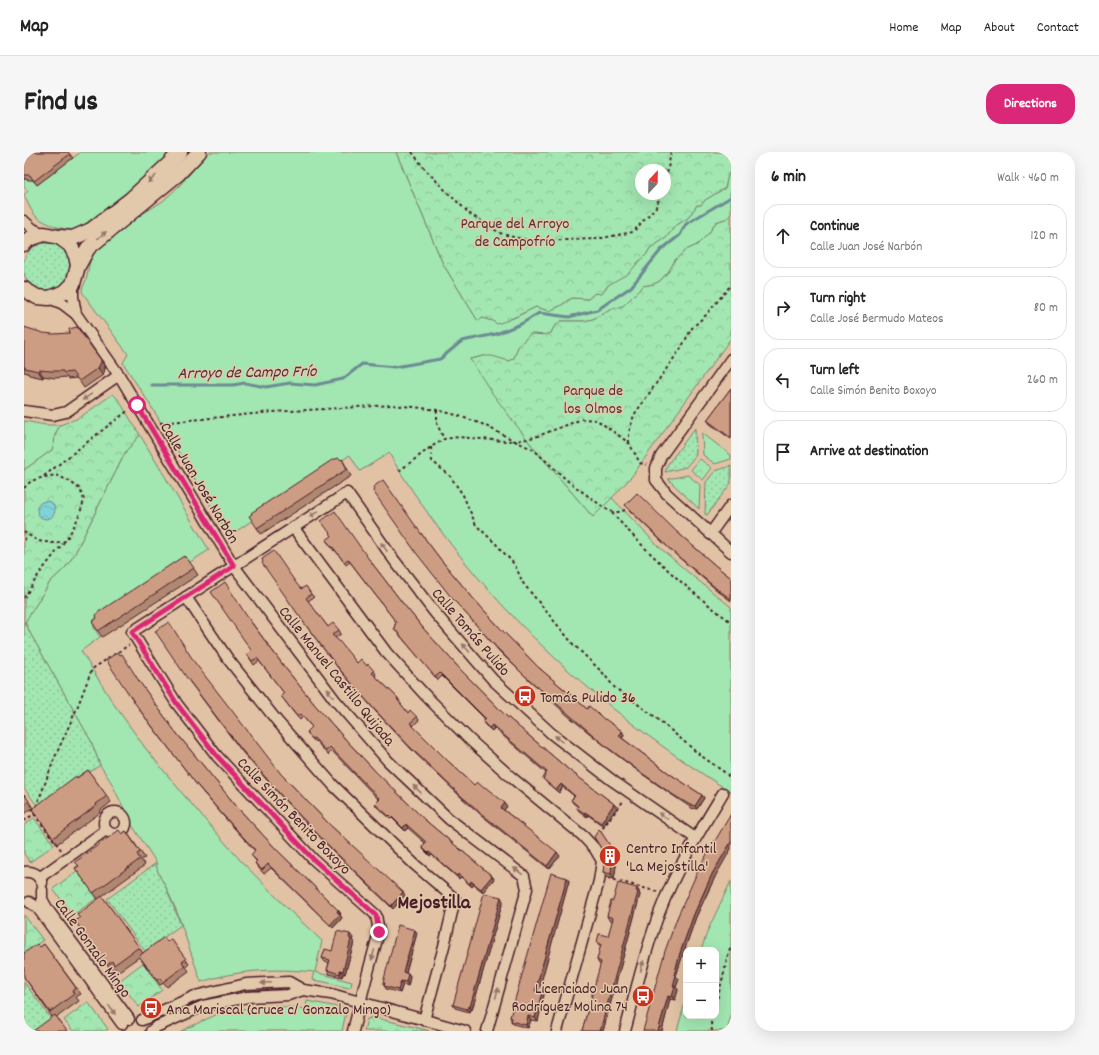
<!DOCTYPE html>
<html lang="en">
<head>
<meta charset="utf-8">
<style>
	:root { --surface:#fff; --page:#f6f6f6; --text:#222; --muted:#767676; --line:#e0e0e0; --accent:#db2777 }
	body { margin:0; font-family:Dekko,sans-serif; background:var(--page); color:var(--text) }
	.controls { position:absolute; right:12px; bottom:12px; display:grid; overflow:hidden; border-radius:8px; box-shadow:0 4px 16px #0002 }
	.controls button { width:36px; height:36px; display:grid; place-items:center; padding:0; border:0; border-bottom:1px solid var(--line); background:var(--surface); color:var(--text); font:20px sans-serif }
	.compass { position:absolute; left:611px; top:12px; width:36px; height:36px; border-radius:50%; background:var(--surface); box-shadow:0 4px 16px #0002; rotate:22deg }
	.stop { position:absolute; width:12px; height:12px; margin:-9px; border:3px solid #db2777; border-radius:50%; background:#fff }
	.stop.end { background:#db2777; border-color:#fff; box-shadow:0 1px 4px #0008 }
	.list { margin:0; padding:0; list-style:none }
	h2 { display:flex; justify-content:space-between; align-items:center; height:52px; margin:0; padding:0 16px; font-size:17px }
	h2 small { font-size:13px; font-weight:400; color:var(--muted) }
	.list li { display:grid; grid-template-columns:26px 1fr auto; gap:12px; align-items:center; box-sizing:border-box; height:64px; margin:0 8px 8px; padding:0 8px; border:1px solid var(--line); border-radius:16px }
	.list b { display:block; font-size:15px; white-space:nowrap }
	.list p { margin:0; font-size:13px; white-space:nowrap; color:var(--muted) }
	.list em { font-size:13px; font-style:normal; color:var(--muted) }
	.icon { flex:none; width:22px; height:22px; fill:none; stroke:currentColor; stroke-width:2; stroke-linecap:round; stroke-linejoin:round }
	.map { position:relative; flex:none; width:707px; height:879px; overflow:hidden; border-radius:16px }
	header { display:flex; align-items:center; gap:24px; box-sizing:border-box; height:56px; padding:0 20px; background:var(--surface); border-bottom:1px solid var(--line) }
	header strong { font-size:19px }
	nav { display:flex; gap:22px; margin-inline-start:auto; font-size:14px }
	.intro { display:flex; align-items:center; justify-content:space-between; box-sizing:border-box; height:96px; padding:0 24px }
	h1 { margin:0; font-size:28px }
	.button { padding:10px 18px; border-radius:16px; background:var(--accent); color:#fff; font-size:14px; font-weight:700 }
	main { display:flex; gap:24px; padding:0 24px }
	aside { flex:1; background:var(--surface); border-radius:16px; box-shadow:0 4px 16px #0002 }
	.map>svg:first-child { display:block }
	.grass { fill:#a2e6b1; stroke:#76826e }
	.forest { fill:url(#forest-crowns); stroke:#76826e; fill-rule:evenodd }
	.garden { fill:url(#garden-dots); stroke:#76826e }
	.water { fill:url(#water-waves); stroke:#6c8b93 }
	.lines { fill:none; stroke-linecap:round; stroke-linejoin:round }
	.stream { stroke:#6c8b93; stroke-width:3 }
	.street-casing { stroke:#4a1f2b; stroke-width:13 }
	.secondary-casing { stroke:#4a1f2b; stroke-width:17 }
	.path { stroke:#4a1f2b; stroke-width:2; stroke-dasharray:3 3; stroke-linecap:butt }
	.street { stroke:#e3c9ab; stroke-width:10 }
	.secondary { stroke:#e3c9ab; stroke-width:14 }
	.wall { fill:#b08771; stroke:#4a1f2b }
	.shaded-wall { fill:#906e5c; stroke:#4a1f2b }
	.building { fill:#cd9d83; stroke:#4a1f2b }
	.oneway { fill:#96746b }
	.route { stroke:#db2777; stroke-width:5 }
	.labels { text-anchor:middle; stroke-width:3; stroke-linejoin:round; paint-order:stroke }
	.park-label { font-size:16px; fill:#533338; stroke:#e3c9ab }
	.street-label { font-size:16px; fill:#4a1f2b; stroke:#e3c9ab }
	.poi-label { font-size:16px; fill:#4a1f2b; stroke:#e3c9ab; text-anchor:start }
	.water-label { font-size:17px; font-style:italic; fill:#50313c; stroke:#e3c9ab }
	.district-label { font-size:20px; font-weight:bold; fill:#4a1f2b; stroke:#e3c9ab }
</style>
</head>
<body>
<header>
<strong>Map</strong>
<nav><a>Home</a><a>Map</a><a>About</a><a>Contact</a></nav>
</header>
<div class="intro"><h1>Find us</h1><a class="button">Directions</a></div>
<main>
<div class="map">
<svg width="707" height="879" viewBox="0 0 707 879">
	<defs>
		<pattern id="forest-crowns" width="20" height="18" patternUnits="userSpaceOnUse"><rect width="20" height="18" fill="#a2e6b1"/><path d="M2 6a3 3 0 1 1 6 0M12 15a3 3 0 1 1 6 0" fill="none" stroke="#8dc598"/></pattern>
		<pattern id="garden-dots" width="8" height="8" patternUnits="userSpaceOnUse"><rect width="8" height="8" fill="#a2e6b1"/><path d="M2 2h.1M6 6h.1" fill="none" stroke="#8dc598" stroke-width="1.8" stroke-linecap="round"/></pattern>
		<pattern id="water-waves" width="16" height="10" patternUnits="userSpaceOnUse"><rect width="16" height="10" fill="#82d3d8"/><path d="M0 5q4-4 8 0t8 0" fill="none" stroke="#72b5ba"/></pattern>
	</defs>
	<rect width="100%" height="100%" fill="#e1c2a5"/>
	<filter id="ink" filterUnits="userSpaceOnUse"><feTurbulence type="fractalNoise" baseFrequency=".025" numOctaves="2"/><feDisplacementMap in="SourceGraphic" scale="8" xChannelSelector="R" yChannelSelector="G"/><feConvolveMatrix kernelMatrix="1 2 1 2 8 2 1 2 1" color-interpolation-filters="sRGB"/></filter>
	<g filter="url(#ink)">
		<!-- grass -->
		<g class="grass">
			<path d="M57,0H147C125,23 101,44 75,62C68,67 60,74 52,77C42,80 16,70 10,62C6,57 3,49 0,43L4,39L0,34V25L8,27L13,33Z"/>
			<path d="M185,0H372L419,112L454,169L458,166C483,174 490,165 512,155L525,159L536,154L548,146L564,147L571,141L578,142L584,133L611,114L614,110L622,103L626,96L642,86L651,74L664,66L673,53H677L681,48L701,36L704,23L707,18V62L704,66L692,70L685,81L673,93L662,98L651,108L645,119L636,129L630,132L619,134L599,154L588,157L569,167L560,169H537L530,175L527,181C519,184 514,182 506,182L494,195L490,206L485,209L460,204L446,207L508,294L569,365L588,346L634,394L665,421L707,455V640C594,570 492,481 413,374C396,350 379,326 365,301L336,319L326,303L205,384L127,254L99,211L104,202L58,140C58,136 60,133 62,128C65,118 64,111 70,100L115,64L139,49L155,34Z"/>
			<path d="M0,269L22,273H36L31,283L30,292L28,298L0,318Z"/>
			<path d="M678,281L707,303V307L691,312L679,303Z"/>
			<path d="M116,283L185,398L70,471V476L76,485L57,499L89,551L122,597L163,647L216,708L264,757L298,789L291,820L328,830L327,834L325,836L301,830L288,828L290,820C252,816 214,818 177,830L153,760L140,731L137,727L133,718L132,710L108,673L87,630L76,613L67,589L6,481L1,470L26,430L41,416L50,403L102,299Z"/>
			<path d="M664,323L676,333L675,357L644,327Z"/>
			<path d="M707,729V864L703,879H653L662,847V864H692V798H677L684,778Z"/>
			<path d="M283,849L319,856L322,860L318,879H282L278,878L277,879H157L196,861L205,859L231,855L252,854L282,857Z"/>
		</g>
		<!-- forest -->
		<g class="forest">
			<path d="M372,0H707V18L704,23L701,36L681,48L677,53H673L664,66L651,74L642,86L626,96L622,103L614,110L611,114L605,121L584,133L578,142L571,141L564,147L548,146L536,154L525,159L512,155C498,161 487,168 473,172L469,169L459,166L454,169L419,112ZM617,18H641V42H617Z"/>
			<path d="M707,62V186L608,324L588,346L569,365L508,294L468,241L446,207L460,204H468L485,209L490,206L494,195L506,182C514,182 519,184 527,181L530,175L537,169H560L569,167L588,157L599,154L619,134L630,132L636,129L645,119L651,108L662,98L673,93L685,81L692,70L704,66Z"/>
			<path d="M89,242L94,247L116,283L102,299L50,403L41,416L26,430L0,472V318L28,298L30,292L31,283L36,273L55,266Z"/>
			<path d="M676,307L688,316L679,328L667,318Z"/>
			<path d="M10,666L30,693L6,710L0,702V673Z"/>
			<path d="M53,719L73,746L49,763L29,737Z"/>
			<path d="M0,763L19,788L0,802Z"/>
			<path d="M119,811L138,838L115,855L95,829Z"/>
			<path d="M64,850L84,877L81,879H49L40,868Z"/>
			<path d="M348,865L402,878L405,879H340L343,867Z"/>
		</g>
		<!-- garden -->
		<g class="garden">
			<circle cx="23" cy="115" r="24"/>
			<path d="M671,276L672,303L662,315L641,320L644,312Z"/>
			<path d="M707,314V331L683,363L681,362L682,330L691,319Z"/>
			<path d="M1,470L6,481L67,589L76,613L15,656L0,636V472Z"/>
			<path d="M132,711C133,718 135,725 140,731L157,773L121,799L83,747Z"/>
			<path d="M0,830L28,868L12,879H0Z"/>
		</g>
		<!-- water -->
		<circle class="water" cx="22" cy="358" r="9"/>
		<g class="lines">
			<!-- stream -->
			<path class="stream" d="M128,233H209L221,231L242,235L266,231L291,233L319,227L338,212L371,215L416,207L438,189L472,182L497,172L515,161L545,165L573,158L607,135L637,98L656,83L662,72L707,45V41"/>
			<!-- street casing -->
			<g class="street-casing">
				<g id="street">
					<path d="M0,69L9,77L20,82"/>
					<path d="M49,132V145L52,162"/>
					<path d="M25,146L39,152L52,162L95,223L210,414L311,548L364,609L425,667L500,724L503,737L463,879"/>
					<path d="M707,207L637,304L632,316V328L643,342L707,400"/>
					<path d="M0,259L29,263L42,260L95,223"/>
					<path d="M269,375L362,500L401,543L446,588L487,625L559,684L571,697L578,709L575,729L533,879"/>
					<path d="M686,382L707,353"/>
					<path d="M162,445L204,507L253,569L310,634L390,712L431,747L420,794L400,868"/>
					<circle cx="91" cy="671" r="11"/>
					<path d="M0,720C9,719 15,723 18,731"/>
					<path d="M15,726L82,678"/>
					<path d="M18,738V747L24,758L105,867"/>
					<path d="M5,750L13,755L98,872"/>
					<path d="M118,868L171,844L222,832L265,830L279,838L307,842L441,879"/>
					<path d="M127,879L132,875L179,854L224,845L264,843L279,838"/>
					<path d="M329,879L340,835L355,780L352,763L289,707L193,604L153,552L108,480L323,341L370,408L411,461L469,528L528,582L589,629L671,686"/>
					<path d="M601,879C612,839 621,798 636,759C652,717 676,679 699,641"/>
				</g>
			</g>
			<!-- secondary casing -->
			<g class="secondary-casing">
				<g id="secondary">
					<path d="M35,85L49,86L67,78L107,47L145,12L156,0"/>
					<path d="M0,92L5,87L20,82L35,85L46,93L52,104L54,114L49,132L41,140L25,146L13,145L0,137"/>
					<path d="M54,114L64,96L155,21L175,0"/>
				</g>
			</g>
			<!-- path -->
			<g class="path">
				<path d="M388,0L400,16L423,40L446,62L476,81L492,86L511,89L573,87L609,80L632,55L637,42"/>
				<path d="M641,33L647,0"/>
				<path d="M413,258V272L420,287"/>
				<path d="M136,271L249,260L368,253L390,255L413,258L432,263L458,272L491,289L503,287L514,284L558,267L573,268L605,291L616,311L623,313"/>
				<path d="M605,291V280L610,263L657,196L668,176L682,163L707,133"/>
				<path d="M407,295L408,309L426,324L439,343L452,373L472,392L491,413L499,431L549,492L579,521L590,535L630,564L676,603L703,622L707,629"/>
				<path d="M375,319L407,295L420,287L435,285L482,289H491L510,298L545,330L582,357C589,361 593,361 601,358"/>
				<path d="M20,324L85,273L105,258"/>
				<path d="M0,336L7,329L20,325L32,323L45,329L56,337L60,348C56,363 50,376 41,389L29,391L14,389L0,380"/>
				<path d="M588,361C598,372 609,384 620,395C647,422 676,447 707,470"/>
				<path d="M0,388L4,383"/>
				<path d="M0,446L15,422L40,390"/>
				<path d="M12,655L31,605L53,556L68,517L105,493"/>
				<path d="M10,662L38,699"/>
				<path d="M0,669L10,662L11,659"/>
				<path d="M575,681L600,648"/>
				<path d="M584,726L634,740"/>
				<path d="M692,852L707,793"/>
				<path d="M688,879L687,871L689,864"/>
			</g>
			<!-- street -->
			<use href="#street" class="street"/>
			<!-- secondary -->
			<use href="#secondary" class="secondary"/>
		</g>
		<!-- wall -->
		<g class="wall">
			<path d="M0,0H44L49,6L13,33L9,28H5L0,27Z"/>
			<path d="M0,175L81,215V217L79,223L60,236L53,226L44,227L43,225L31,226L19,224V226L5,223L4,221L0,220Z"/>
			<path d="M707,236V287L686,272L683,268Z"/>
			<path d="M318,307L322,314L327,324L237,382L233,376Z"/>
			<path d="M601,353L653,380L692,414L707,426V449L695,440L652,403L603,356Z"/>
			<path d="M396,380L417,408L448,445L476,476L514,515L563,557L581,568L598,579L600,583L598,586L646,622L678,643L680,646L673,657L669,656V657L651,645L618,622L586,598L543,563L502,525L476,500L430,448L396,405Z"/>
			<path d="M302,388L344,406L377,449L399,476L435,516L481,563L503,582L545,618L590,652L593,656L579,674L564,663L563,665L555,659L553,656L554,655L549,651L547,648L550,644L539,635L535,641L522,630L519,627L522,621L470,576L468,579L461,573L459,570L461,567L418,524L414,528L372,479L370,476L372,470L326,410L322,413L311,398L310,399Z"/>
			<path d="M162,405L174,423L78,485L68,470L73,466V462Z"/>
			<path d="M239,410L272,432L277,437L287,442L290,445L284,449L304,475L315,478L317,482L311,486L333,511L343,514L350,519L352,522L351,524L374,546L376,550H375L384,561L393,565L395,568L389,574L424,609L450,633L483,655L480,658L536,704L525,717L457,663L454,660L439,647L389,599L353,561L314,516L280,471Z"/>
			<path d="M225,467L262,517L291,553L323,589L352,620L401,668L468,724L470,727L459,740L450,733L448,735L437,725L435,727L408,703L406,704L400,698L398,695L401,691L384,676L381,679L368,666L367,667L353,655L351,652L355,648L308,599L304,603L292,589L291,590L285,583L283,580L288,575L279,565L276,568L270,561L257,544L260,541L235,509L230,513L223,502L227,498Z"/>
			<path d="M96,503L150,578L213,655L251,696L314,758L317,762L316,763L318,766L309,776L247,716L240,722L233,714L231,711L233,710L227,703L231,699L201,666L176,637L117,560Z"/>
			<path d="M165,529L257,622L306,673L381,743L369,757L311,701L264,652L219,601Z"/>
			<path d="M64,618L87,650L76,659L77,660L33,692L8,657Z"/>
			<path d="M0,642L9,656L0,662Z"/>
			<path d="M102,679L121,706L117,708L121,713L74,747L51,716Z"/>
			<path d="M588,697L591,705L592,714L590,727L582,725L579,720Z"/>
			<path d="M691,725L672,765L658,805L652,824L655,827L652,835L654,838L651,848L646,847L638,879L653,766Z"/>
			<path d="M545,729L514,839L520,843L514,869L507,868L504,876L489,872L487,869V867L486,865Z"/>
			<path d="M615,739V741L616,743L579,879H558L577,812H575L573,808L577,794L575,793L573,790L584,784L589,769L585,768L583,764L589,749Z"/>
			<path d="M78,744L119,801L143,790L147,787L165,812L162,815L165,819L143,835L140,831L136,833L115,805L95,819L92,816L88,819L51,769L55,766Z"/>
			<path d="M479,749L448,858L446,857L445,860L431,856L429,853Z"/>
			<path d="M391,778L393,781L382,821L384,822L386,825L384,834L379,832L376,841L362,837L359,831Z"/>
			<path d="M329,786L328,788L330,790L321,822H319L318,825L305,822L303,818L305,811L301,810L298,806L308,799Z"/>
			<path d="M20,792L57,842L52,845L55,849L33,865H28L0,825L16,795Z"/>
		</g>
		<!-- shaded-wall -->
		<g class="shaded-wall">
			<path d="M77,208L81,215V217L79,223L74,216Z"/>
			<path d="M15,218L19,224V226L14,219Z"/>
			<path d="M468,573L470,576L468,579L465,576Z"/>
			<path d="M598,579L600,583L597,587L595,584Z"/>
			<path d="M537,632L539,635L535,641L532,638Z"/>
			<path d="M678,643L680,646L673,657L671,654Z"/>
			<path d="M481,651L483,655L479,659L477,656Z"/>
			<path d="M590,652L593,656L579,674L577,671Z"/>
			<path d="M561,660L564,663L563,665L560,661Z"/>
			<path d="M382,672L384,676L381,679L379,676Z"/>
			<path d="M575,677L588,697L591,705L592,714L590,727L587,722Z"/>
			<path d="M707,690V697L691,725L672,765L658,805L652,824L655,827L652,835L654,838L651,848L648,845L650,823L656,801L670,762L688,722Z"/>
			<path d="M405,700L408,703L406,704L404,701Z"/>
			<path d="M533,700L536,704L525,717L523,714Z"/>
			<path d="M434,722L437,725L435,727L433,724Z"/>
			<path d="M468,724L470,727L459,740L457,737Z"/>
			<path d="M543,726L545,729L514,842L511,839Z"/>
			<path d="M447,729L450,733L448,735L446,732Z"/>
			<path d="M613,736L615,739V741L616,743L579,879H576Z"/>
			<path d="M379,740L381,743L369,757L367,754Z"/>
			<path d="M477,745L479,749L448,858L446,855Z"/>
			<path d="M314,758L317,762L316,763L318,766L309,776L306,773Z"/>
			<path d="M391,778L393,781L381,824L379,820Z"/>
			<path d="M326,782L329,786L328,788L330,790L321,822L319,819Z"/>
			<path d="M316,818L319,822L318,825L316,822Z"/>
			<path d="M384,822L386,825L384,834L382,830Z"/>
			<path d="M377,829L379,832L376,841L374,838Z"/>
			<path d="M518,840L520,843L514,869L511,866Z"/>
			<path d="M644,844L646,847L638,879H634Z"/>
			<path d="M444,854L446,857L445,860L443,857Z"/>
			<path d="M504,864L507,868L504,876L502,873Z"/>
		</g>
		<!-- building -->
		<g class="building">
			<path d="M0,0H44L46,2L10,29L6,23H0Z"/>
			<path d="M0,175L19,181L29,182L46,181L45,177L53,175L77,208V210L74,216L55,229L48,220L40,221L39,219H27L15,218L14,219L1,216V215H0Z"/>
			<path d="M707,236V286L683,268Z"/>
			<path d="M315,306L317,308L318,307L323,317L233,376L225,364L228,362L227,361L308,308Z"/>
			<path d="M359,328L396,380L417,408L448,445L476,476L514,515L563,557L565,554L581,568V567L598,579L595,584L646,622L678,643L671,654L667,653H666L648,642L615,619L583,595L541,559L499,522L474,497L427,445L393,402L349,339L350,337L349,335Z"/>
			<path d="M613,341L653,380L692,414L707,426V447L693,437L649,400L601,353Z"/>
			<path d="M311,359L344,406L377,449L399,476L435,516L481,563L503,582L545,618L590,652L577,671L561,660L560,661L553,656L554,654L547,648L551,644L537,632L532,638L519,627L523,620L468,573L465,576L459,570L462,567L416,521L411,525L370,476L372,470L324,407L320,410L309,395H308L302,388L308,384L297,369Z"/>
			<path d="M707,365V370L705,368Z"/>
			<path d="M250,399L272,431L277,437L282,434L287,442L282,446L304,475L309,471L315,478L308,483L315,489L333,511L337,507L343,514L344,512L350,519L348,521L374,546L373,547L384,561L386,558L393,565L386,571L424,609L450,633L453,630L460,636L461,635L481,651L477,656L533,700L523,714L454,659H455L437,644L387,596L350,557L312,513L278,468L238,411L239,410L238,407Z"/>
			<path d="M160,404L161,406L162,405L170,416L74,479L68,470L73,466L72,464L73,462V461Z"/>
			<path d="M201,430L224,466L262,517L291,553L323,589L352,620L401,668L468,724L457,737L447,729L446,732L434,722L433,724L405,700L404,701L398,695L402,690L382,672L379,676L366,663L365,664L351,652L356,647L306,595L302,599L290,586L288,587L283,580L288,575L277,562L273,564L268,558L257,544L260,541L233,506L228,509L223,502L227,498L187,440Z"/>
			<path d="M145,470L171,511L257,622L306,673L379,740L367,754L309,698L261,648L217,597L163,526L131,479Z"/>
			<path d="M94,500L96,503L98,502L115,529L150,578L213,655L251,696L314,758L313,760L316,762L306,773L244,712L238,718L231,711L233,709L227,703L231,698L199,663L173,633L115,557L82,508Z"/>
			<path d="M64,618L83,644L72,652L73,653L29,686L8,657L52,624L53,626Z"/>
			<path d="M0,642L5,649L0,653Z"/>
			<path d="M707,662V690L688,722L670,762L656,801L650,823H652L649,834H651L648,845L644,844L634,879H619L641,799L653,766L676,714Z"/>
			<path d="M575,677L585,692L588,700V709L587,722L579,720L581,705L580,701L570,685Z"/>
			<path d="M95,678L98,682L102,679L116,700L113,702L116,707L69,741L51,716L55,714L51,710Z"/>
			<path d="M527,721L543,726L511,839L518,840L511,866L504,864L502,873L487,869L488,866L486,865Z"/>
			<path d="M594,731L613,736L612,739L614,740L576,879H558L577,810L573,808L577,792L573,790L575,782L584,784L589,766L583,764L587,749H589Z"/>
			<path d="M460,741L477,745L446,855L444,854L443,857L429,853Z"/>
			<path d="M78,744L115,795L90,813L88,809L83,813L51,769L56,766L53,763Z"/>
			<path d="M374,773L391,778L379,820L384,822L382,830L377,829L374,838L360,834L361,831H359Z"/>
			<path d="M313,779L326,782L325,786L327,787L319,819L316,818V822L303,818L306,808L298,806L301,797L308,799Z"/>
			<path d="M140,785L143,790L147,787L162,807L158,810L161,814L139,830L136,826L133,828L115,804Z"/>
			<path d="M13,792L16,795L20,792L52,836L48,839L50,842L26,860L0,825V801Z"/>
			<path d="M31,863L43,879H9Z"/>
		</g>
		<!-- one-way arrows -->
		<defs><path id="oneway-solid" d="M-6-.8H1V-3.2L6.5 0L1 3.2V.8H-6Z"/></defs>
		<g class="oneway">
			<use href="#oneway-solid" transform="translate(128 27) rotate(138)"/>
			<use href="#oneway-solid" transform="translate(78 83) rotate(-39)"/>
			<use href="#oneway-solid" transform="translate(63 245) rotate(146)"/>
			<use href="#oneway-solid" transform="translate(290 362) rotate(147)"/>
			<use href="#oneway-solid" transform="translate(360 395) rotate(-125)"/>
			<use href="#oneway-solid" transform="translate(442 496) rotate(-131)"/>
			<use href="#oneway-solid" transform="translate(306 541) rotate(-127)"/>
			<use href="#oneway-solid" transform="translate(535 587) rotate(-142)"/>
			<use href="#oneway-solid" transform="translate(393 637) rotate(-137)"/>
			<use href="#oneway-solid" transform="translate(639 664) rotate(-145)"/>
			<use href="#oneway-solid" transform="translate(494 719) rotate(-143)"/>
			<use href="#oneway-solid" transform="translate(349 803) rotate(106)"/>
			<use href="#oneway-solid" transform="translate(618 814) rotate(-75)"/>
			<use href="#oneway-solid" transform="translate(242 831) rotate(178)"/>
			<use href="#oneway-solid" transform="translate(473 841) rotate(-74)"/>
			<use href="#oneway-solid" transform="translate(88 858) rotate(54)"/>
		</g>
	</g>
	<g class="lines" filter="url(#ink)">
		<!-- route -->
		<path class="route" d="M113,253L210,414L108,480L153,552L193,604L289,707L352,763L355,780"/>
	</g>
	<!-- icons -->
	<defs>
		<g id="bus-disc" transform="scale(1.15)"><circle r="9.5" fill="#c8321e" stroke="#e3c9ab"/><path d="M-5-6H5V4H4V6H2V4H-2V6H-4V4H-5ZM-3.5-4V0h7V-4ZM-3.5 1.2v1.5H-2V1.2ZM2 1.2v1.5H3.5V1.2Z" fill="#fff"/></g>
		<g id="building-disc" transform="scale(1.15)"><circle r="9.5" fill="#c8321e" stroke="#e3c9ab"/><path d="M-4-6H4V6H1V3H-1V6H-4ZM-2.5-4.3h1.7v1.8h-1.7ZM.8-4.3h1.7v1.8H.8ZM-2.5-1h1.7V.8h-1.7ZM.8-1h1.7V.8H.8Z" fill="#fff"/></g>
	</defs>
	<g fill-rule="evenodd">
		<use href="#bus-disc" x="501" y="544"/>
		<use href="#building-disc" x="586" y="704"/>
		<use href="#bus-disc" x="619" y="844"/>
		<use href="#bus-disc" x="127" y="856"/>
	</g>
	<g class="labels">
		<!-- park labels -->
		<g class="park-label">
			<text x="491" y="76">Parque del Arroyo<tspan x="491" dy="18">de Campofrío</tspan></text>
			<text x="569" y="243">Parque de<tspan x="569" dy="18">los Olmos</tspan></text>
		</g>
		<!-- street labels -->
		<g class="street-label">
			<text transform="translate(177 330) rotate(59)" y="6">Calle Juan José Narbón</text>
			<text transform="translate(448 479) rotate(49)" y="6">Calle Tomás Pulido</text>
			<text transform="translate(314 523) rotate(51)" y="6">Calle Manuel Castillo Quijada</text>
			<text transform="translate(271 663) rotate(46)" y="6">Calle Simón Benito Boxoyo</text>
			<text transform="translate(70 795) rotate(54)" y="6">Calle Gonzalo Mingo</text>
		</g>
		<!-- poi labels -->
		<g class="poi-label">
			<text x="516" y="550">Tomás Pulido 36</text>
			<text x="602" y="701">Centro Infantil<tspan x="602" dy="18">'La Mejostilla'</tspan></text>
			<text x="604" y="841" text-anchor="end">Licenciado Juan<tspan x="604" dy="18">Rodríguez Molina 74</tspan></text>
			<text x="142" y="862">Ana Mariscal (cruce c/ Gonzalo Mingo)</text>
		</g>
		<!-- water labels -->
		<g class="water-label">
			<text transform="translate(223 219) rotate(-1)" y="6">Arroyo de Campo Frío</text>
		</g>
		<!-- district labels -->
		<g class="district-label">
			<text x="410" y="756">Mejostilla</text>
		</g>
	</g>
</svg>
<div class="controls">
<button>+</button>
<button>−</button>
</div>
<svg class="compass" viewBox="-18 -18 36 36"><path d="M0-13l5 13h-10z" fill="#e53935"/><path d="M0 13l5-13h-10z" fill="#767676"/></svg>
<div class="stop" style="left:113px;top:253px"></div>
<div class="stop end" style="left:355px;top:780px"></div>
</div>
<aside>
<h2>6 min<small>Walk · 460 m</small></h2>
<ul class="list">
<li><svg class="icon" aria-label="ahead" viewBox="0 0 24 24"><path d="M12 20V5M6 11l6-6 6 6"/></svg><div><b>Continue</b><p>Calle Juan José Narbón</p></div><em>120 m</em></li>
<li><svg class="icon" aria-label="right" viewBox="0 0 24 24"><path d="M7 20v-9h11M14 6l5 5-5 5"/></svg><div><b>Turn right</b><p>Calle José Bermudo Mateos</p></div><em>80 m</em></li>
<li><svg class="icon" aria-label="left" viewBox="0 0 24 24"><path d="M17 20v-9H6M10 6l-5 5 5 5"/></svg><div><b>Turn left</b><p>Calle Simón Benito Boxoyo</p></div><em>260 m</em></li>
<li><svg class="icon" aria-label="arrive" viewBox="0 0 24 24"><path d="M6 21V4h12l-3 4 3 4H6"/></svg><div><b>Arrive at destination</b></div></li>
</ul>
</aside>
</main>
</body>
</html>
